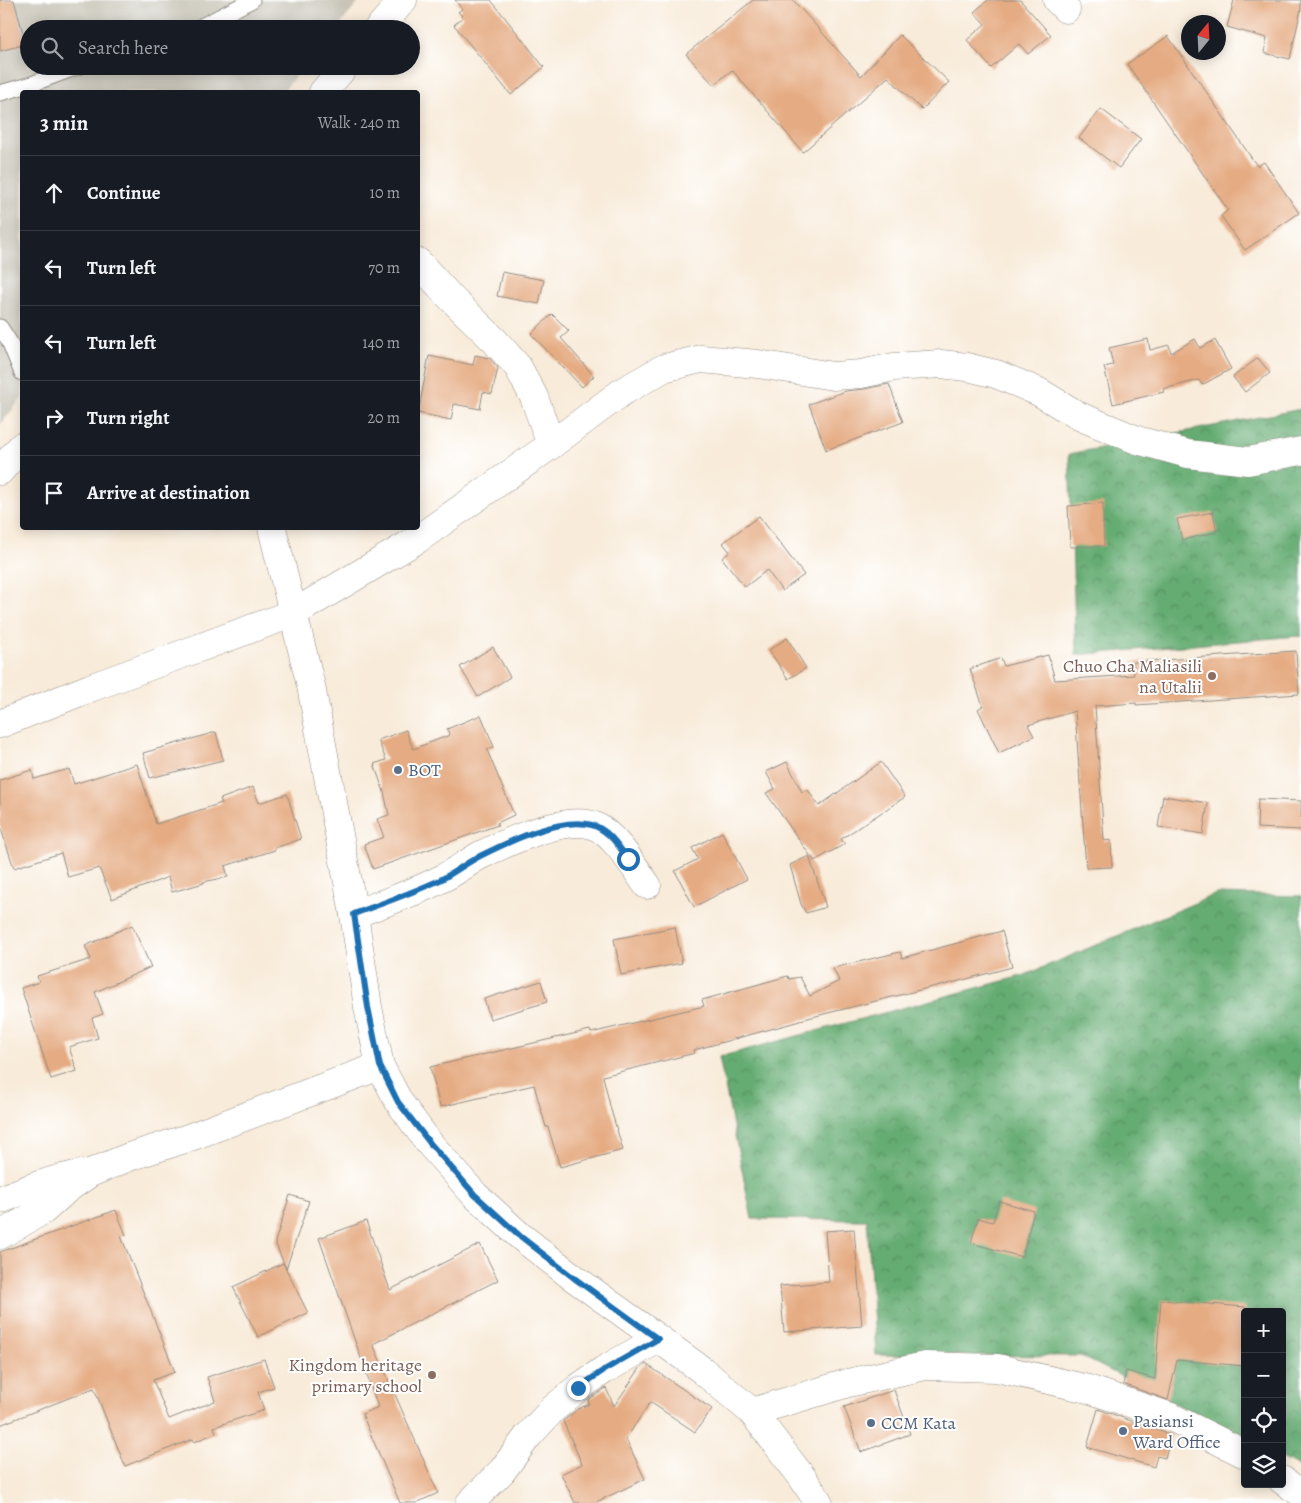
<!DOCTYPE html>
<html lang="en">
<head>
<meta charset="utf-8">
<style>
	:root { --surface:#171b24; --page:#20242c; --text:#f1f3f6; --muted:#9ea1a6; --line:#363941 }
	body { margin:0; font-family:Alegreya,serif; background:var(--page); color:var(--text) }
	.controls { position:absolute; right:15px; bottom:15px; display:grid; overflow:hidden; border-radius:5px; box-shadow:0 2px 12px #0003 }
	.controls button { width:45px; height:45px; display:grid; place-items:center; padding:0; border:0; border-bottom:1px solid var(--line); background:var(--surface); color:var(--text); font:25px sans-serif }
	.compass { position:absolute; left:1181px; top:15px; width:45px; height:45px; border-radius:50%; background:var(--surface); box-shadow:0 2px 12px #0003; rotate:18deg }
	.stop { position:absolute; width:15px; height:15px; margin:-11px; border:4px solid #1f6fb2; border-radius:50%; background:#fff }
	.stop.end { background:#1f6fb2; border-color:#fff; box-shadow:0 1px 5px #0008 }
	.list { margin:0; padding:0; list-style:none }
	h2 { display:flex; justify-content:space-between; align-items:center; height:65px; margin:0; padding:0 20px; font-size:21px }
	h2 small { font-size:16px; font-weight:400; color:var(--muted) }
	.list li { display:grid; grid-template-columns:32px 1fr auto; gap:15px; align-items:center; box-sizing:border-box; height:75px; padding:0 20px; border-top:1px solid var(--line) }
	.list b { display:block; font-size:19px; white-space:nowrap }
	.list em { font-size:16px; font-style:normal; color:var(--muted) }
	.icon { flex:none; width:28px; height:28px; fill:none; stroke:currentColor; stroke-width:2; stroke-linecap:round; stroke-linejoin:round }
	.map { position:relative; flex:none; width:1301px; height:1503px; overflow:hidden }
	.search { position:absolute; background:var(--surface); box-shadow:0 2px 12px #0003; left:20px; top:20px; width:400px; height:55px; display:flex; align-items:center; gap:12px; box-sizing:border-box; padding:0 18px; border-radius:28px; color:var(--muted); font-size:19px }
	.panel { position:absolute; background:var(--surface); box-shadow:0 2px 12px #0003; left:20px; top:90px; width:400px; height:440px; border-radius:5px }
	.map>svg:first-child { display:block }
	.industrial { fill:#c8c4b8 }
	.forest { fill:url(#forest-crowns); stroke:#486c4e }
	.building { fill:#e5ab82 }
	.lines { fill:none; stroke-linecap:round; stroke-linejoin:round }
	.service-casing { stroke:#928b82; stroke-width:17 }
	.minor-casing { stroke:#928b82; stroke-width:29 }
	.tertiary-casing { stroke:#928b82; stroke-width:29 }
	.service { stroke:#fff; stroke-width:15 }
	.minor { stroke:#fff; stroke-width:28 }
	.tertiary { stroke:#fff; stroke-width:28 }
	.route { stroke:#1f6fb2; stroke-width:6 }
	.education-dot { fill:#8d6e63; stroke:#fff; stroke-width:2 }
	.service-dot { fill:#5c6f8a; stroke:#fff; stroke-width:2 }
	.labels { text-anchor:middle; stroke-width:4; stroke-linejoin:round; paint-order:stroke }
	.education-label { font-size:18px; fill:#785e54; stroke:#fff; text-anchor:end }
	.service-label { font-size:18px; fill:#4e5e75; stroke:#fff; text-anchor:start }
</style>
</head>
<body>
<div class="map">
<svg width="1301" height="1503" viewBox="0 0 1301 1503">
	<defs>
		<pattern id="forest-crowns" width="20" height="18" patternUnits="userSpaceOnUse" patternTransform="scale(1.25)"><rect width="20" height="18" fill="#65ac72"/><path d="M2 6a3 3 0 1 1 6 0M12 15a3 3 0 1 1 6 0" fill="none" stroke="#538c5e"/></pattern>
	</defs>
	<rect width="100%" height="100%" fill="#fff"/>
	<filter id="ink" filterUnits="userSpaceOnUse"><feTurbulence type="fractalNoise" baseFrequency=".02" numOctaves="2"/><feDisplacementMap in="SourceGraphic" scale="10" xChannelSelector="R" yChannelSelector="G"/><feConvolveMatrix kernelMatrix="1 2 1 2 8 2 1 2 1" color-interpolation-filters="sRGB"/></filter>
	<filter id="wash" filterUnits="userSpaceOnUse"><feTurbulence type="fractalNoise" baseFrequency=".0096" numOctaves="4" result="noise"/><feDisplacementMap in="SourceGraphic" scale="20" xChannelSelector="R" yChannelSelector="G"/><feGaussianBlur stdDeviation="1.12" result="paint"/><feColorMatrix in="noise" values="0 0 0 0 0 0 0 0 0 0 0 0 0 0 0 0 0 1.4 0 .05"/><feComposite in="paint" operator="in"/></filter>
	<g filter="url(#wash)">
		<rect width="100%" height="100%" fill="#f8ebd9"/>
		<!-- industrial -->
		<path class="industrial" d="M0,0H361L336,29H29V66H304L282,92H22V398L0,425Z"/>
		<!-- forest -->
		<g class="forest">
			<path d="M1301,409V637L1298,636L1076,655L1069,454Z"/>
			<path d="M1216,894L1301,896V1468L1282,1458V1312H1245V1439L1081,1356L876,1355L867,1220L752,1219L719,1057L1025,975Z"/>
		</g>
		<g id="blocks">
			<!-- building -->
			<g class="building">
				<path d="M0,0H14L26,44L0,51Z"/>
				<path d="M455,0H491L544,67L511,95L454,25L463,17L458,12L462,9Z"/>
				<path d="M753,0H793L861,76L900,35L949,82L922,110L888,77L803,152L732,70L714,85L686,54Z"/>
				<path d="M988,0H1020L1051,35L1028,54L1019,44L991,68L967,40L985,24L974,12Z"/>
				<path d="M1234,0H1301V9L1290,59L1264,53L1267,38L1227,27Z"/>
				<path d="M1168,36L1257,166L1264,162L1299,213L1245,250L1221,216L1228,210L1127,64Z"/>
				<path d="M1101,109L1141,139L1119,168L1079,138Z"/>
				<path d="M502,272L544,280L539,304L497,296Z"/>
				<path d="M552,314L569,331L561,338L594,376L582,387L531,334Z"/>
				<path d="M1148,339L1150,350L1169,345L1171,353L1195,339L1200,348L1215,340L1231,369L1202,385L1199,380L1163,389L1164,392L1113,404L1104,367L1113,365L1109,348Z"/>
				<path d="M475,355L489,358L498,368L492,394L483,392L480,409L454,404L451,420L418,413L429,356L473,365Z"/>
				<path d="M1258,358L1270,373L1245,392L1233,377Z"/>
				<path d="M889,384L903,422L826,450L809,404L846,391L864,389Z"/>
				<path d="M1103,503L1104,546L1070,547L1068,506Z"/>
				<path d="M1213,512L1217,532L1182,540L1177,519Z"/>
				<path d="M759,516L804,575L782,591L767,570L745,587L722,558L730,552L723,543Z"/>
				<path d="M787,638L806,668L788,679L769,650Z"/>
				<path d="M493,647L510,677L478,697L460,667Z"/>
				<path d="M1296,651L1299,694L1136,705V703L1095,706L1104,841L1111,840L1112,867L1086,868L1075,711L1028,725L1034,736L999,753L978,709L983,706L970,669L1001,658L1004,666L1048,655L1055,680L1134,675L1133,662Z"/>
				<path d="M481,715L494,747L487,750L514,815L497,823L498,825L373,869L364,844L384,837L377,819L389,815L384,792L374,764L386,760L378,740L406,730L413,749L450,735L447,729Z"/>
				<path d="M216,732L223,760L150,778L143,753Z"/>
				<path d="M787,762L802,792L808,790L819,806L881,762L905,797L841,839L845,844L814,861L766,793L775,789L766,772Z"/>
				<path d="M137,764L156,824L222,803L220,799L253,787L259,803L287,794L301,839L275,848V850L225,866L228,877L203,882L204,883L172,892L168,877L112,899L99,868L68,877L61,853L14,868L0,826V780L32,770L34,779L69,769L74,784Z"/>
				<path d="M1163,796L1208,803L1203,834L1158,827Z"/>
				<path d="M1258,799L1301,801V830L1257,828Z"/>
				<path d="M722,832L747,879L694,907L675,871L698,859L692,848Z"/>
				<path d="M809,856L826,907L806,913L801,904L790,865Z"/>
				<path d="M132,925L151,967L95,992L103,1014L92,1018L98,1038L69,1047L77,1071L51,1079L21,988L39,982L37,976L91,959L85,946Z"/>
				<path d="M675,927L682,963L621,975L614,939Z"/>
				<path d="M1002,931L1012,967L944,985V984L800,1020V1021L694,1050L695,1053L603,1076L611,1110L623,1150L560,1167L548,1127H546L534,1085L440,1107L430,1067L590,1030L591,1033L704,1006L702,1000L788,976L789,979L800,977L810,996L839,981L833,968L900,952L902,958Z"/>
				<path d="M541,981L547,1002L490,1019L484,999Z"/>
				<path d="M290,1195L309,1201L286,1269L275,1242Z"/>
				<path d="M999,1201L1034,1211L1022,1257L971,1243L978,1218L993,1222Z"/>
				<path d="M116,1210L126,1235L121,1236L175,1372L153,1380L169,1419L215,1401L207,1377L264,1359L274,1387L258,1392L264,1410L214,1427L216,1433L194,1442L193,1439L125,1466L94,1388L0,1425V1252Z"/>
				<path d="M366,1221L390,1290L480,1244L498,1280L373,1344L438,1493L416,1503H400L362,1414L378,1407L319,1238Z"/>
				<path d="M854,1229L862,1326L784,1332L780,1286L829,1282L825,1231Z"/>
				<path d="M283,1263L308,1313L258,1337L233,1287Z"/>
				<path d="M1161,1300L1245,1307V1366L1177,1360L1168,1400L1123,1384L1126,1371L1155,1379Z"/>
				<path d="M646,1364L712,1409L695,1432L650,1402L626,1439L645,1479L594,1503H575L561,1474L582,1464L563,1421L578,1409L589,1404L588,1400L606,1388L614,1406L641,1367Z"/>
				<path d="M894,1390L910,1434L861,1452L844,1407Z"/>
				<path d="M1098,1409L1171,1435L1165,1458L1157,1456L1154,1467L1087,1447Z"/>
			</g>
		</g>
	</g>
	<g filter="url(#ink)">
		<use href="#blocks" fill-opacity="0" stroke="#928b82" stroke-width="1"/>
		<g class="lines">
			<!-- service casing -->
			<g class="service-casing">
				<g id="service">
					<path d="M196,29L252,0"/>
					<path d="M0,93L29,85L80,66"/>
					<path d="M0,327L9,341L22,373"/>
				</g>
			</g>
			<!-- minor casing -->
			<g class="minor-casing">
				<g id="minor">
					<path d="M1057,0L1066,9"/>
					<path d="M418,262L449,296L495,341L518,367L534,397L551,445"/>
					<path d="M272,528L311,686L354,914L368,1007L380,1066L399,1102L429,1143L475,1195L520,1236L574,1278L702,1370L752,1412L802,1477L819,1503"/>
					<path d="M0,724L90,688L294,613L418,539L551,445L622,392L664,368L701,359L758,364L833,376L861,374L894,367L941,364L967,367L996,374L1039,392L1079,416L1137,440L1188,454L1248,461L1301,451"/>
					<path d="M354,914C384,903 415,893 443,878C455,872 467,863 479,856C505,843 566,814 595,826C615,835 634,867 647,885"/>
					<path d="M0,1200C27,1189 52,1179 81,1174"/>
					<path d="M0,1235L44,1210L67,1189L90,1173L129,1157L188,1138L380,1066"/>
					<path d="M752,1412L848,1383L925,1366L997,1368L1088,1389L1171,1417L1245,1454"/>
					<path d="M1282,1480L1301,1493"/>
					<path d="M470,1503L502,1471L528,1436L553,1409L578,1388L604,1370L658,1339"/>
				</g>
			</g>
			<!-- tertiary casing -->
			<g class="tertiary-casing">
				<g id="tertiary">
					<path d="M378,29L403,0"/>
					<path d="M323,92L345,66"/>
					<path d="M0,471L22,446"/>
				</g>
			</g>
			<!-- service -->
			<use href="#service" class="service"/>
			<!-- minor -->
			<use href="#minor" class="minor"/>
			<!-- tertiary -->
			<use href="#tertiary" class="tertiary"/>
		</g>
	</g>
	<g class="lines" filter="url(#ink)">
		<!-- route -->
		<path class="route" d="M578,1388L604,1370L658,1339L574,1278L520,1236L475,1195L429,1142L398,1102L380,1066L368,1007L354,914C383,903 412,893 440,880C454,873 466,863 480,856C508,842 561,816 592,825C609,830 618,846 628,859"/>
	</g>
	<!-- markers -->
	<g class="education-dot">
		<circle cx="1212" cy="676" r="5"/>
		<circle cx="432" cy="1375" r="5"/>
	</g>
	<g class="service-dot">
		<circle cx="398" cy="770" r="5"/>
		<circle cx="871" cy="1423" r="5"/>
		<circle cx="1123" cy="1431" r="5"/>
	</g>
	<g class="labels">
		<!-- education labels -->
		<g class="education-label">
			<text x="1202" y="672">Chuo Cha Maliasili<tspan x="1202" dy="21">na Utalii</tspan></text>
			<text x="422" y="1371">Kingdom heritage<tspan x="422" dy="21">primary school</tspan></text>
		</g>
		<!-- service labels -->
		<g class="service-label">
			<text x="408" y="776">BOT</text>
			<text x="1133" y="1427">Pasiansi<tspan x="1133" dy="21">Ward Office</tspan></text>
			<text x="881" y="1429">CCM Kata</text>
		</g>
	</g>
</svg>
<div class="controls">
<button>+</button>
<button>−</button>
<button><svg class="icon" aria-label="locate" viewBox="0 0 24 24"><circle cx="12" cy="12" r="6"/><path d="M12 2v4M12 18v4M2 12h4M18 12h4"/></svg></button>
<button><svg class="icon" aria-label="layers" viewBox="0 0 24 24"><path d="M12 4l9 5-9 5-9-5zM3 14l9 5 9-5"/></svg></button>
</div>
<svg class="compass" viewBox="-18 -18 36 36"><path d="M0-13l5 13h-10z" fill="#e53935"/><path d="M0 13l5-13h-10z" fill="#9ea1a6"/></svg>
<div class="stop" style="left:628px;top:859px"></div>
<div class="stop end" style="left:578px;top:1388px"></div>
<div class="search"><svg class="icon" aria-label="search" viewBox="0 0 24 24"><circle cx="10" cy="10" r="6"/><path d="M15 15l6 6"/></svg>Search here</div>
<section class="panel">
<h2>3 min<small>Walk · 240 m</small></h2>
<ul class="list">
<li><svg class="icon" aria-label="ahead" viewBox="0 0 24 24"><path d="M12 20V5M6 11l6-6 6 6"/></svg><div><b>Continue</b></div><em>10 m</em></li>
<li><svg class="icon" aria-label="left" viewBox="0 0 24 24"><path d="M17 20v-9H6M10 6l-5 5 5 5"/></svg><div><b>Turn left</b></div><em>70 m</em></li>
<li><svg class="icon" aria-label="left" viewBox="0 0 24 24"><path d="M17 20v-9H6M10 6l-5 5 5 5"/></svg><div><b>Turn left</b></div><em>140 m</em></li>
<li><svg class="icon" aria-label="right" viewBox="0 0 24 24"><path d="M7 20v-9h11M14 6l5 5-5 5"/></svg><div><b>Turn right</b></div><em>20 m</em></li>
<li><svg class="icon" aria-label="arrive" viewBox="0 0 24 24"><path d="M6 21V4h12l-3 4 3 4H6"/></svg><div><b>Arrive at destination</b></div></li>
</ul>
</section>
</div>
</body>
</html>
